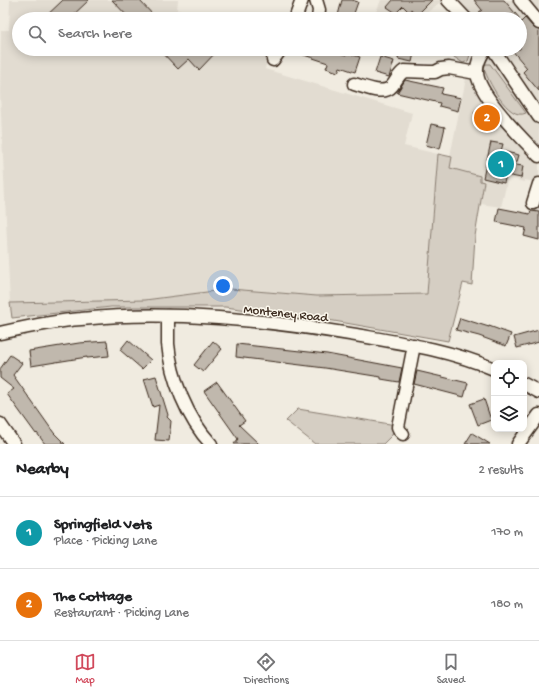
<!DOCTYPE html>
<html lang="en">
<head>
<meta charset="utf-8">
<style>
	:root { --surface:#fff; --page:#f2f2f2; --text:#202124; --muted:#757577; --line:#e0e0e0; --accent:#d1495b }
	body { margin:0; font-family:"Gochi Hand",sans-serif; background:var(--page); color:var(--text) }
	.controls { position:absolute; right:12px; bottom:12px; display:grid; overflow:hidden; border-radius:8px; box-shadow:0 2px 10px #0003 }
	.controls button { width:36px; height:36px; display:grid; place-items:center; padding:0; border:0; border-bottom:1px solid var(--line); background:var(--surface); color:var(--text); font:20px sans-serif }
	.you { position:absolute; left:223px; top:286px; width:14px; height:14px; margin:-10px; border:3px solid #fff; border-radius:50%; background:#1a73e8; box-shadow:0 0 0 6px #1a73e833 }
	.badge { display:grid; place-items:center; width:26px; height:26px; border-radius:50%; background:var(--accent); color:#fff; font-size:13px; font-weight:700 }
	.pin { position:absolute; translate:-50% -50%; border:2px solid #fff; box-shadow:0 1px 4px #0006 }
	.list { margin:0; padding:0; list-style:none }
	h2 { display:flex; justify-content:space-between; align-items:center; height:52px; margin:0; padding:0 16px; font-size:17px }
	h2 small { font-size:13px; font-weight:400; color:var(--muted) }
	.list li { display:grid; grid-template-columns:26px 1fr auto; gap:12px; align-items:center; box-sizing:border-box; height:72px; padding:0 16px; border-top:1px solid var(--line) }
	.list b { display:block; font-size:15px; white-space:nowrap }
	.list p { margin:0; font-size:13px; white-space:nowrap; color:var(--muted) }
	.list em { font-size:13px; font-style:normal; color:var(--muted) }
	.icon { flex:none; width:22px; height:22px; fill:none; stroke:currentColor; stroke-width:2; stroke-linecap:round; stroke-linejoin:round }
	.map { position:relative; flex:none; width:539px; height:444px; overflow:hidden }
	.search { position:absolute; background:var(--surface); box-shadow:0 2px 10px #0003; left:12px; right:12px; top:12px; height:44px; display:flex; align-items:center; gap:10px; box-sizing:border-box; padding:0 14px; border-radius:22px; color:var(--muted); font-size:15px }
	.sheet { height:196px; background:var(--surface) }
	nav { display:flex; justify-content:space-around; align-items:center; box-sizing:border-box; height:56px; border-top:1px solid var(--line); background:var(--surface); font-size:11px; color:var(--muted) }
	nav a { display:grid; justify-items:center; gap:2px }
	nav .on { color:var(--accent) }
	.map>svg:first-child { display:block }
	.built { fill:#e2dcd1 }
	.green { fill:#d5cec3; stroke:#887c70 }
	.building { fill:#c0b8ad; stroke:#3b2a1e }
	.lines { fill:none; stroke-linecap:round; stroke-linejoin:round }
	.minor-casing { stroke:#3b2a1e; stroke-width:15 }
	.minor { stroke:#fbf7ec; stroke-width:12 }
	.labels { text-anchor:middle; stroke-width:3; stroke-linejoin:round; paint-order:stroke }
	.street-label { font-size:13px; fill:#3b2a1e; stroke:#fbf7ec }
</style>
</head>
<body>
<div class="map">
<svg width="539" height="444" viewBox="0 0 539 444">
	<rect width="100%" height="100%" fill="#f0ebe0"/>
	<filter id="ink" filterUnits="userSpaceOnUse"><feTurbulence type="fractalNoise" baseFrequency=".025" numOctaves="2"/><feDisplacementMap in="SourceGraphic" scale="8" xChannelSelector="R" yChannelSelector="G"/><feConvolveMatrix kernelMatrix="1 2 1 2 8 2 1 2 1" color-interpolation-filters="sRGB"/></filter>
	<g filter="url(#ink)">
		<!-- built -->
		<g class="built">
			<path d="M10,0H178L177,10L214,19H19V49H270L265,69L412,113L404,146L438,154L427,294L317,296L230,289L145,300L10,303L0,94L1,30H9Z"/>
			<path d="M381,0H443L419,19H373Z"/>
			<path d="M448,0H539V240L524,236L535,182L524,180V182L508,178L501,207L481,204L484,181H480L450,168L452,157L450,156L467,74L475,49H520V19H466Z"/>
		</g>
		<!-- green -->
		<g class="green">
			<path d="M450,49H472L468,61L463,63L454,57Z"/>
			<path d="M486,64H490L526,113C508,122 487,79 483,66Z"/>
			<path d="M438,154L452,157L450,168L480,176V181L484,182L475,236L472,285L463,283L448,341L334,321L225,307H111L12,318L10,303L145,300L230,289L317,296L427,294Z"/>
			<path d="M298,409L396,425L392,435L383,444H315L286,421Z"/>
		</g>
		<!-- building -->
		<g class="building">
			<path d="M63,0H89L69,19H43Z"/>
			<path d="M112,0H139L157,19H130Z"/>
			<path d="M342,0H352L358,2L352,19H337Z"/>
			<path d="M393,0H432L417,15L411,9L409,12L403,6L396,13L387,7Z"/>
			<path d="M474,0H504L520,19H485L479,12L482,10Z"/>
			<path d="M525,18L534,28L539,30V91L523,72L527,68L511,49H520V23Z"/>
			<path d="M159,49H219L199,70L189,59L178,69Z"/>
			<path d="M292,49H326L346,55L347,53L360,57L355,72L340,67L338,72L326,68L328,63L292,51Z"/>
			<path d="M400,49H415L412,62L398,59Z"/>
			<path d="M380,57L394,61L389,77L375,73Z"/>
			<path d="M405,80L443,88L441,94L461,98L458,111L439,106L440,103L397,93Z"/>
			<path d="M481,106L497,121L491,128L474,113Z"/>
			<path d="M431,124L445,127L440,149L426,145Z"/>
			<path d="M491,142L503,144L501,151L519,155L516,165L523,166L521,178L506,175L504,183L483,178Z"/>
			<path d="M499,208L530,214L531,211L539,212V240L524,236L526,228L496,222Z"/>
			<path d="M460,318L489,327V326L511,334L506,346L479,336L456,330Z"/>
			<path d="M539,330V342L517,348L514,337Z"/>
			<path d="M128,340L151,360L142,369L120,350Z"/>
			<path d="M107,341L109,356L87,358V357L31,366L29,351L79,343Z"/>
			<path d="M213,341L222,349L203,372L194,365Z"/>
			<path d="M237,344L327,354L402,368L399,382L381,379V377L325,368L236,357Z"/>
			<path d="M10,355L22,363L13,375L54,433L65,444H45L37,433L36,434L7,394L14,389L0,378V369Z"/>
			<path d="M417,371L468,383L464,397L414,384Z"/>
			<path d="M156,376L168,415L167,417L171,421L169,441L155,440L159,405L153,407L144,379Z"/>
			<path d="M217,382L245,421L239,425L259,444H234L238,439L204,391Z"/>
			<path d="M484,399L491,420L478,425L470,404Z"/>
			<path d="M472,433L490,444H465Z"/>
		</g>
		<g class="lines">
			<!-- minor casing -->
			<g class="minor-casing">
				<g id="minor">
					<path d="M316,0L319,10L318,19"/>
					<path d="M448,0L466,19"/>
					<path d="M520,0L539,23"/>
					<path d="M295,19L302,0"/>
					<path d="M485,49C481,56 476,63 477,72C477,94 523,139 539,156"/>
					<path d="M493,49L539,117"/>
					<path d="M273,60L281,49"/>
					<path d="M354,84C365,87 384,96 392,86C397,80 398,75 404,71L429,72H435L441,69L449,68L476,73"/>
					<path d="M533,203L539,184"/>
					<path d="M168,316C168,325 168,335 168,344C171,378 187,418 211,444"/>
					<path d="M0,333C27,327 53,321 81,319C172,310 265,320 356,335C402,343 450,350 494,369"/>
					<path d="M524,384L539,392"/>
					<path d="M0,424L14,444"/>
					<path d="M403,434L400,431L398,427L414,345"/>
					<path d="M518,444L539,415"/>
				</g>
			</g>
			<!-- minor -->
			<use href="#minor" class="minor"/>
		</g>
	</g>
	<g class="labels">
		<!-- street labels -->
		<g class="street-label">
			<text transform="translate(286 312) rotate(6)" y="5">Monteney Road</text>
		</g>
	</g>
</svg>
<div class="controls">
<button><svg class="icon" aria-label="locate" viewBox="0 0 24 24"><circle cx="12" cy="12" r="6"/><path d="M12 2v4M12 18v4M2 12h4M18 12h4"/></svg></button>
<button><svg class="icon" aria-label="layers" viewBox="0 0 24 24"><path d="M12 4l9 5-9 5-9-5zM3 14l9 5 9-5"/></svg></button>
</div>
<div class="you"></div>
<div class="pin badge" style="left:501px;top:164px;background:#0f9aa8">1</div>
<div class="pin badge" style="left:487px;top:118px;background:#e8710a">2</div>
<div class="search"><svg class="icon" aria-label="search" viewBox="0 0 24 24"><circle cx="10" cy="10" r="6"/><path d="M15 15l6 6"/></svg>Search here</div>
</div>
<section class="sheet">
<h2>Nearby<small>2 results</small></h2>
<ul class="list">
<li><span class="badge" style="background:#0f9aa8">1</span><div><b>Springfield Vets</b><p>Place · Picking Lane</p></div><em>170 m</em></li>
<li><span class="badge" style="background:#e8710a">2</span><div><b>The Cottage</b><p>Restaurant · Picking Lane</p></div><em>180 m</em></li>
</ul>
</section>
<nav>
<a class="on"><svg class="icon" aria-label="map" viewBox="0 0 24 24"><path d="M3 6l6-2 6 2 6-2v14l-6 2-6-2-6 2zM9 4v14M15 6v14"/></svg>Map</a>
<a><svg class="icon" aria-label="directions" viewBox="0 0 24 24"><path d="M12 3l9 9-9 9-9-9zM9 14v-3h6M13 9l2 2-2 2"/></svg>Directions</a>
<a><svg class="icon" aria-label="saved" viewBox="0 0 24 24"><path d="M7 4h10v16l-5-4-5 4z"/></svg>Saved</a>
</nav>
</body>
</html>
